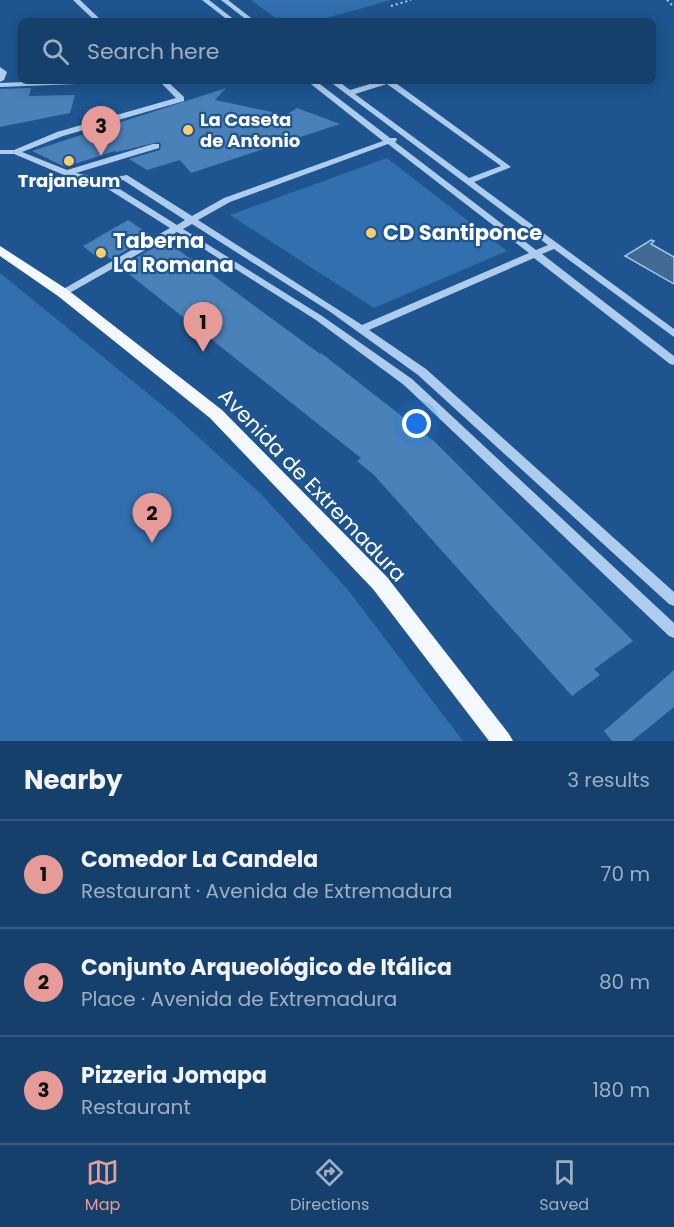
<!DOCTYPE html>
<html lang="en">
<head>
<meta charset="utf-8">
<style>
	:root { --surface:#16406c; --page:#1f4772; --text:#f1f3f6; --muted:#9eafc2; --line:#35597f; --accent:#e69b98 }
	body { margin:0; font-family:Poppins,sans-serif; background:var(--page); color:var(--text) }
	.you { position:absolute; left:417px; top:424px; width:21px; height:21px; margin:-15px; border:4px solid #fff; border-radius:50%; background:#1a73e8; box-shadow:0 0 0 9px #1a73e833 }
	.badge { display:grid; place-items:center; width:39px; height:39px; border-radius:50%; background:var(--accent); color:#111; font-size:20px; font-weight:700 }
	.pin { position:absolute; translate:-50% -50px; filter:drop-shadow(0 2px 3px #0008) }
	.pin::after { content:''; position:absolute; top:32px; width:21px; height:18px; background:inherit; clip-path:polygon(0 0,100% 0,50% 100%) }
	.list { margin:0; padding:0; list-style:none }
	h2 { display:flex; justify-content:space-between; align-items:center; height:78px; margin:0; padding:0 24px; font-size:26px }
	h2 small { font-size:20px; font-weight:400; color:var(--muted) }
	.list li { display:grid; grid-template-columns:39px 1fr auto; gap:18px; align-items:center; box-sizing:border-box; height:108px; padding:0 24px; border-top:2px solid var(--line) }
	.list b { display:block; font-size:22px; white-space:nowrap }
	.list p { margin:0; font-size:20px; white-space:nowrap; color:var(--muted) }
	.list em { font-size:20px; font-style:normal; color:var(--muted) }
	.icon { flex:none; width:33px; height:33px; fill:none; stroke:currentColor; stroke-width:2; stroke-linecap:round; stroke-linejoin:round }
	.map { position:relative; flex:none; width:674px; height:741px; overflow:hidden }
	.search { position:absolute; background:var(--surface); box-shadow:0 3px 15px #0003; left:18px; right:18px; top:18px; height:66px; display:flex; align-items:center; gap:15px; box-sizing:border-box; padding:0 21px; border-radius:9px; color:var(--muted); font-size:22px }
	.sheet { height:402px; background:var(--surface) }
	nav { display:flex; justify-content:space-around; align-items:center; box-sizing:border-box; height:84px; border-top:2px solid var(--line); background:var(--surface); font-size:16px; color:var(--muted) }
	nav a { display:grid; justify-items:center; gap:3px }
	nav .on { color:var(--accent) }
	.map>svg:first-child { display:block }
	.green { fill:#316fae }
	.water { fill:#426a94; stroke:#a1c9ef; stroke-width:1.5 }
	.building { fill:#4a81b9 }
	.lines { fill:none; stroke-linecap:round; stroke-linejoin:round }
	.path { stroke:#aecdee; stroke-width:2; stroke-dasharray:2 3; stroke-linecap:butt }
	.minor { fill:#aecdee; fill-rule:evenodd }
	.major { fill:#f4f9ff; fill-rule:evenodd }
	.poi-dot { fill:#fccd6d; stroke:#1e5590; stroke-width:2 }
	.labels { text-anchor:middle; stroke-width:4.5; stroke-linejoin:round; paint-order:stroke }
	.far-poi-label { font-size:18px; font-weight:bold; fill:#fff; stroke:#1e5590; text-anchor:start }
	.poi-label { font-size:21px; font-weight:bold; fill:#fff; stroke:#1e5590; text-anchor:start }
	.street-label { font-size:21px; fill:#fff; stroke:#1e5590 }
</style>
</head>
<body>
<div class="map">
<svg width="674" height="741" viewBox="0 0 674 741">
	<rect width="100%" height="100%" fill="#1e5590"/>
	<!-- green -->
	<g class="green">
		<path d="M251,0H391L316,21H280Z"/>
		<path d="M387,158L507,251L374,308L230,215Z"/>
		<path d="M0,273L173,414L262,495L348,590L463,741H0Z"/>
	</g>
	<!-- water -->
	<path class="water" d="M651,240L654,241L651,244L674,257V284L625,256Z"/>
	<!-- building -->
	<g class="building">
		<path d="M31,88L29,96L75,95L70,113L0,127V89Z"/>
		<path d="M226,88L215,100L272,112L280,119L297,108L340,124L191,173L180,160L147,170L129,159L160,150L161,144L159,142L117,152L115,151L65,167L32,151Z"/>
		<path d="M128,220L152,236L111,259L105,255L99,259L83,246Z"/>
		<path d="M162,243L166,245L169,243L320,354L321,353L435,442L633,641L594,669L600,675L572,696L374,475L357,461L361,458L120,267Z"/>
		<path d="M674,670V707L632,741H612L604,731Z"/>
	</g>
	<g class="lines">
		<!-- path -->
		<g class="path">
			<path d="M667,0L674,7"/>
			<path d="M391,6L411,0"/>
		</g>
		<!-- minor -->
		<g class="minor">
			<path d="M73,0H80L102,21H95Z"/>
			<path d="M202,0H209L236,21H229Z"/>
			<path d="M221,0H228L255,21H248Z"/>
			<path d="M0,67L7,72L4,80L0,82Z"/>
			<path d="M48,81H108L104,83L0,87V83Z"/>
			<path d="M159,81H167L184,97V101L63,136L22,152L67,170L153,144H159V148L76,173L103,179L127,175L192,216L224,198L383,141L307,81H316L390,138H396L397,140L395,142L536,250L548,245L329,81H338L350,90L380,81H393L511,167L474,182L674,329V337L554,249L542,254L674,356V365L670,364L534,258L369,330L426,369L674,592V606L669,604L418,375L329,311L192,224L183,229L322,316L412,379L674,623V638L669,636L404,385L316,320L177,232L66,295H60L58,293L60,291L170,228L100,184L64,175L14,154H0V150H14L57,132L176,98ZM387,84L501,166L469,178L355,94ZM388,144L529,253L362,325L198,220L230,202ZM123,180L185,220L177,225L110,183Z"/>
		</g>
		<!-- major -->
		<path class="major" d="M0,246L68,290L222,410L387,577L509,734L513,741H489L373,589L210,418L58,296L0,256Z"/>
	</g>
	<!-- markers -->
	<g class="poi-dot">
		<circle cx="188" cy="130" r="6"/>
		<circle cx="69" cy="161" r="6"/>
		<circle cx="371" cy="233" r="6"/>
		<circle cx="101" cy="253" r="6"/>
	</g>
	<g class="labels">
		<!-- far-poi labels -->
		<g class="far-poi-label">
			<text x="200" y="126">La Caseta<tspan x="200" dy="21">de Antonio</tspan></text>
			<text x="69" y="187" text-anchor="middle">Trajaneum</text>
		</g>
		<!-- poi labels -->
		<g class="poi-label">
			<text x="383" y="240">CD Santiponce</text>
			<text x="113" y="248">Taberna<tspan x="113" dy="24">La Romana</tspan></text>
		</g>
		<!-- street labels -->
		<g class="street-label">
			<text transform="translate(312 485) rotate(46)" y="7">Avenida de Extremadura</text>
		</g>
	</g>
</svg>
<div class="you"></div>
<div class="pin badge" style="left:203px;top:352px">1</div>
<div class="pin badge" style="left:152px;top:543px">2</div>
<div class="pin badge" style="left:101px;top:156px">3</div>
<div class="search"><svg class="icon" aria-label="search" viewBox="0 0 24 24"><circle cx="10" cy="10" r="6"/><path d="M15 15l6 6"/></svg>Search here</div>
</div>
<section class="sheet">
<h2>Nearby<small>3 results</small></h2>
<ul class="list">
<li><span class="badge">1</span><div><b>Comedor La Candela</b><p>Restaurant · Avenida de Extremadura</p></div><em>70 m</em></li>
<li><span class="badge">2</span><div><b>Conjunto Arqueológico de Itálica</b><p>Place · Avenida de Extremadura</p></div><em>80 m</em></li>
<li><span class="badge">3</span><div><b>Pizzeria Jomapa</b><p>Restaurant</p></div><em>180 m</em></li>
</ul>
</section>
<nav>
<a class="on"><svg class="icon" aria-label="map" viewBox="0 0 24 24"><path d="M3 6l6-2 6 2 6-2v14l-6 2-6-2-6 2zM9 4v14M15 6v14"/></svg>Map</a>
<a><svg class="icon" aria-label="directions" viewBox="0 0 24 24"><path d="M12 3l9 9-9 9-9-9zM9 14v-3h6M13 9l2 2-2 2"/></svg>Directions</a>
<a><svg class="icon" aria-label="saved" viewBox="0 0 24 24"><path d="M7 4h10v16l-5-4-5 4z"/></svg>Saved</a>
</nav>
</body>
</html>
